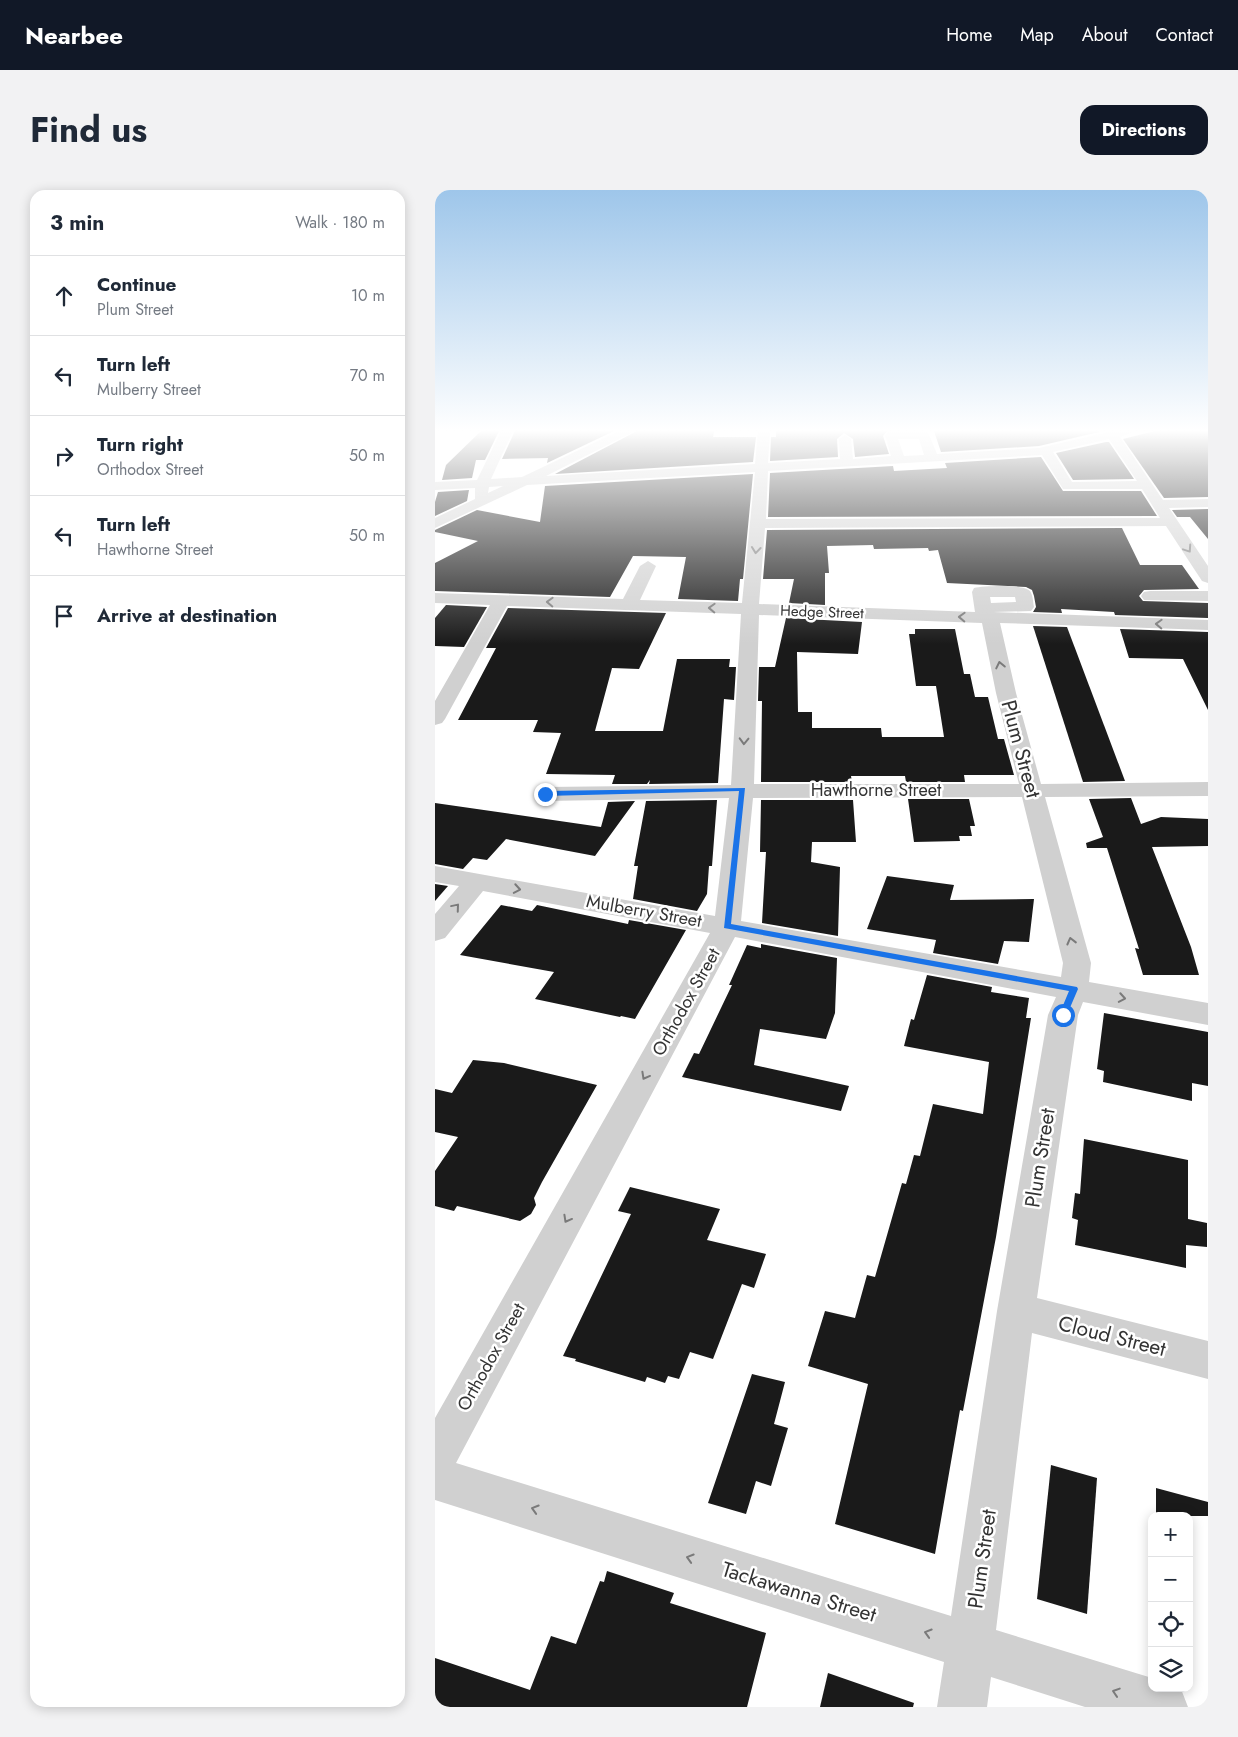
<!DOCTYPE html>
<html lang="en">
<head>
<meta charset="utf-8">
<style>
	:root { --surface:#fff; --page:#f2f2f3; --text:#1f2937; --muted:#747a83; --line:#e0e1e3; --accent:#111827 }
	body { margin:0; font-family:Jost,sans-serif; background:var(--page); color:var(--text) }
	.controls { position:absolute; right:15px; bottom:15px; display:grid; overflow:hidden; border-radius:10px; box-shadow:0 2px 12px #0003 }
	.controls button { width:45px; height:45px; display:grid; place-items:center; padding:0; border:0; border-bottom:1px solid var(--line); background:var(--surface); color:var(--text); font:25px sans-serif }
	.stop { position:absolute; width:15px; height:15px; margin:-11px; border:4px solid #1a73e8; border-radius:50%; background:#fff }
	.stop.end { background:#1a73e8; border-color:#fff; box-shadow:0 1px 5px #0008 }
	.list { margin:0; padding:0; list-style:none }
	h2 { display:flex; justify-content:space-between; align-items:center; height:65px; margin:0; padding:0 20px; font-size:21px }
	h2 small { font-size:16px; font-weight:400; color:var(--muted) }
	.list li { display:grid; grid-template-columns:32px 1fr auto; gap:15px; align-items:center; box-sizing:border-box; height:80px; padding:0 20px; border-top:1px solid var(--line) }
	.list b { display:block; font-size:19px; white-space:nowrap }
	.list p { margin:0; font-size:16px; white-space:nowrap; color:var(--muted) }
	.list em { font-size:16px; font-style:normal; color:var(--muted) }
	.icon { flex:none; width:28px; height:28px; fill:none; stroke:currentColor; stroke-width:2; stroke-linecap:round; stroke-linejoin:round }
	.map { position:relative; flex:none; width:773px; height:1517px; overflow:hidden; border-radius:15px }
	header { display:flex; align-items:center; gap:30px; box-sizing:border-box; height:70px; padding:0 25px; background:var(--accent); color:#fff }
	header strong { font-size:24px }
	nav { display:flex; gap:28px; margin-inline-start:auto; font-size:18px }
	.intro { display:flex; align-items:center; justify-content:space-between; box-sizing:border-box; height:120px; padding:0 30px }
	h1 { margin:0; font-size:35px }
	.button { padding:12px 22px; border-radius:15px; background:var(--accent); color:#fff; font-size:18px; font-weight:700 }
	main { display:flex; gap:30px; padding:0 30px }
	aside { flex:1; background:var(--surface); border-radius:15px; box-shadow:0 2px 12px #0003 }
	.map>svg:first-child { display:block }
	.building { fill:#1a1a1a }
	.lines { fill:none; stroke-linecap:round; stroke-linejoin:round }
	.minor { fill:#d0d0d0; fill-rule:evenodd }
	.oneway { stroke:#7a7a7a }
	.route { fill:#1a73e8 }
	.labels { text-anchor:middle; stroke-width:5; stroke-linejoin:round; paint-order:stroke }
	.far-street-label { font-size:15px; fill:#333; stroke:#fff }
	.street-label { font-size:18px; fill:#333; stroke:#fff }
	.near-street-label { font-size:21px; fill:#333; stroke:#fff }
</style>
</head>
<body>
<header>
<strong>Nearbee</strong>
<nav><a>Home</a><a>Map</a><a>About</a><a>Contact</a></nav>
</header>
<div class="intro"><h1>Find us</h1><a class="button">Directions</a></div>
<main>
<aside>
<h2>3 min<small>Walk · 180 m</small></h2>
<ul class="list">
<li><svg class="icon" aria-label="ahead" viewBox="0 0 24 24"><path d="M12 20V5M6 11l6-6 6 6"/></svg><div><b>Continue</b><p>Plum Street</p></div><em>10 m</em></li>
<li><svg class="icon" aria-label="left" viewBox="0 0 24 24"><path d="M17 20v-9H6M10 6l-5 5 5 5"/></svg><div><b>Turn left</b><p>Mulberry Street</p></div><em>70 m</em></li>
<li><svg class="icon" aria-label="right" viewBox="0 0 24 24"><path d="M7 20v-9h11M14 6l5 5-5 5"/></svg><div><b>Turn right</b><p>Orthodox Street</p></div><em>50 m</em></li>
<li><svg class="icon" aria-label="left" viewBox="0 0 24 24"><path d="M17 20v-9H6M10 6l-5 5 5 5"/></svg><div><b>Turn left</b><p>Hawthorne Street</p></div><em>50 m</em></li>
<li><svg class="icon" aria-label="arrive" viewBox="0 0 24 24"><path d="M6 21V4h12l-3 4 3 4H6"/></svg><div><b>Arrive at destination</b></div></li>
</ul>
</aside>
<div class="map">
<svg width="773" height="1517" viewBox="0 0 773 1517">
	<rect width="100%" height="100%" fill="#fff"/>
	<!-- building -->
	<g class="building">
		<path d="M46,241H64L50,270H41L37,288L7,290L11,275Z"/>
		<path d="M80,241H179L112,273L113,268L67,269Z"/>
		<path d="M202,241H279L278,247H321L318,272L120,284Z"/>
		<path d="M341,241H452L448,246L454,264L420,267L418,249L409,243L402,249L403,267L335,271L336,247H341Z"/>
		<path d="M499,241H664V242L604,256L506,262Z"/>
		<path d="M720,241H773V307L729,308L688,249Z"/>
		<path d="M671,252H674L699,289L638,290L621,263Z"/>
		<path d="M606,267L628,301H706L722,326L333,327L335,283L458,276L459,281L512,278L510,273Z"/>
		<path d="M318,284L308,389H305L303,411L243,409L251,367L198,366L175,407L0,401V373L43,351L0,342V340L42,320L105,332L110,296Z"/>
		<path d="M34,300L32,311L0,326V312L3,302Z"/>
		<path d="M773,319V349L755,327H742L737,320Z"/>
		<path d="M687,338L705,375H747L764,399L709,400L704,406L708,411L773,413V428L680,425L679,422L626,419L627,423L598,422L601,417L599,406L597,400L591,397L512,393L503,360L494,361L493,358L439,359L438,355L392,356L394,383H390V415L354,413L359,389H328L332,340Z"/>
		<path d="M11,415L52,417L29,457L0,456V428Z"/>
		<path d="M73,418L231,423L204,479L177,478L160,541H228L242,469H295L294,477H301L299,510L289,509L283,593L214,594L215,590L212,594H177L180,585L111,584L126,543L98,542L103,530H23L61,458H51Z"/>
		<path d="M351,428L427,432L423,464L362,462L363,522H377V538H446L447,547H509L501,496H481L474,444H480V439H520L529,484H535L540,507H553L563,549H569L579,585H529L530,592H471L470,586H416L417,592H326L327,511H323L324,477H340Z"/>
		<path d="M598,436L632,437L690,591L648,592Z"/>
		<path d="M685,439L773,442V520L748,469L694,468Z"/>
		<path d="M696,608L706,634L726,627L773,629V656L717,657L756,757L764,785H708L700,758L704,759L672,658H652L651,653L668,647L654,609Z"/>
		<path d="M473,609H534L540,636H535L537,646H524L525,651L479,652Z"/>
		<path d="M282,610L277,676H274L272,704L262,721L198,709L203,676H199L211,611Z"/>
		<path d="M326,610H418L421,652H377L376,672L405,677L403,746L327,733L331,662H325Z"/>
		<path d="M200,611L160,666L71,649L52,670L38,668L28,679L0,674V613L166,637L173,612Z"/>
		<path d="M452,686L519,695L515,710L599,709L594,752L569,751L563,774L498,763L501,750L432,739Z"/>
		<path d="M0,694L13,696L0,711Z"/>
		<path d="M66,715L97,721L102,715L193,734L194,730L251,740L200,829L186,826L185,827L100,809L119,782L25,765Z"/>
		<path d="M326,754L402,768L400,823L391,849L325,839L319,875L414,896L406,921L247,887L259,863L264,864L297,795H294L312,755L326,758Z"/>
		<path d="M492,785L557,797L556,802L594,808L591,828H596L561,1047L528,1221L525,1220L500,1364L400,1334L433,1194L373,1176L390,1121L420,1128L432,1085L440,1087L467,993L471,994L479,965L485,966L498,914L548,924L554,872L469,856L476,829L479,830Z"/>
		<path d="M669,823L773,842V896L757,893V911L668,892L669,881L662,879Z"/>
		<path d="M38,870L69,873L162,895L107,992L99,1008L101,1015L96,1024L85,1031L22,1016L19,1021L0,1016V981L23,947L0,942V899L17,903Z"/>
		<path d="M649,949L753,970V1029L772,1033V1057L751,1055V1078L640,1055L643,1030L637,1028L640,1003L645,1004Z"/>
		<path d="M195,997L285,1019L272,1050L331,1064L319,1098L307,1094L278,1169L255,1162L244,1189L233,1186L230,1193L212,1187L210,1192L140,1171L141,1169L128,1166L196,1024L183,1021Z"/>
		<path d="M317,1184L350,1192L339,1234L353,1238L336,1296L321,1291L311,1324L273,1313Z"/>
		<path d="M616,1275L662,1288L652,1424L602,1409Z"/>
		<path d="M721,1298L773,1312V1326H721Z"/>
		<path d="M172,1381L239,1403L235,1413L331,1443L312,1517H0V1468L95,1500L116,1446L141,1454L165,1391L169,1392Z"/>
		<path d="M393,1483L479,1513L478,1517H385Z"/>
	</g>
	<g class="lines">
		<!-- minor -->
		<g class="minor">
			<path d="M66,241H78L56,289L87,287L184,241H200L111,286L320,274L323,241H335L333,273L405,269L404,249L410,245L416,249L418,269L456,266L450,245L456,241L493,242L502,264L604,258L670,243L669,241H701L685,247L728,310L773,309V317L734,318L773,376V393L767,391L731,336L330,338L324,414L540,422L537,402L539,398C549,396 588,394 595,401C598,405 598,412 599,417L596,421L558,422L773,430V440L565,433L581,503L606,594L773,592V606L610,607L656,773L654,792L773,813V835L648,812L643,825L602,1108L773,1151V1189L597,1143L561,1440L717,1488V1498H743L746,1499L753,1517H650L556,1487L552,1517H502L509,1472L0,1310V1228L275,743L48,701L10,748L0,751V724L24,696L0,692V676L280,726L294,608L110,611L102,609L99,604L102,599L110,597L296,595L306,424L72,416L10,529L7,533L0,535V511L55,415L0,413V403L188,409L205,376L213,371L221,376L205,410L307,413L320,282L92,295L0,338V328L40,309V298L0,300V292L42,290ZM463,249H484L489,265L469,266ZM674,249L702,291L637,292L618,262ZM607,265L628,299H707L725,328L331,329L333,281ZM68,296L53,303L54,297ZM555,407H580L581,412L556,413ZM324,425L547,433L561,503L584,594H319ZM587,607L628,773L626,787L306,731L318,608ZM300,747L621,807L613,825L562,1121L516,1426L21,1273Z"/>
			<path d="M715,401H773V411L709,410L706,406L709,402Z"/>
		</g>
	</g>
	<!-- one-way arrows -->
	<defs><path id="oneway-chevron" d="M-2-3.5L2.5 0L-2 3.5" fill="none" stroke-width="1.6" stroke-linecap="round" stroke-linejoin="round" transform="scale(1.25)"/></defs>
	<g class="oneway">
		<use href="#oneway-chevron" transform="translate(753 359) rotate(56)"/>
		<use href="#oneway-chevron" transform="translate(321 360) rotate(96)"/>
		<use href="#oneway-chevron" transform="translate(115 412) rotate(-178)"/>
		<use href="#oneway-chevron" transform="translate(277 418) rotate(-178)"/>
		<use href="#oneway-chevron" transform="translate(527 427) rotate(-178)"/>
		<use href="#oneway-chevron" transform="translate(724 434) rotate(-178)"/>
		<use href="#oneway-chevron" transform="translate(565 475) rotate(-102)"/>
		<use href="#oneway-chevron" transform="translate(309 551) rotate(92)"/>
		<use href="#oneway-chevron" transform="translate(82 699) rotate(10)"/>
		<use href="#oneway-chevron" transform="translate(21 717) rotate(-50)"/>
		<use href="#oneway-chevron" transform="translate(636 751) rotate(-104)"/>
		<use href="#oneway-chevron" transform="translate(687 808) rotate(10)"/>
		<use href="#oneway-chevron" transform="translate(210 886) rotate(119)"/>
		<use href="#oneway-chevron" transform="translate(132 1029) rotate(119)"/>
		<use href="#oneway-chevron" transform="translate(100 1319) rotate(-163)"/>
		<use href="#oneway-chevron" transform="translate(255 1368) rotate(-163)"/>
		<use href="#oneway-chevron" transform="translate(493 1443) rotate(-163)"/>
		<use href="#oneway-chevron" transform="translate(681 1502) rotate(-162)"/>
	</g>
	<!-- sky -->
	<linearGradient id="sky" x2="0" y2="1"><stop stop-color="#9ec6ea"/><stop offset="0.53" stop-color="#fff"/><stop offset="1" stop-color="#fff" stop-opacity="0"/></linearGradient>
	<rect width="773" height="454" fill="url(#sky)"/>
	<!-- route -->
	<path class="route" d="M310,598L296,734L642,797L643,799L631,827L628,828L624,825L634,801L289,738L304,601L110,606L106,604L110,601Z"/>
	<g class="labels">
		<!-- far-street labels -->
		<g class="far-street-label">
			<text transform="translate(387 422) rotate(2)" y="5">Hedge Street</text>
		</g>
		<!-- street labels -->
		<g class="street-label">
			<text x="441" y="606">Hawthorne Street</text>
			<text transform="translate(209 721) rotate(10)" y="6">Mulberry Street</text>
			<text transform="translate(251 812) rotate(-61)" y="6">Orthodox Street</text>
			<text transform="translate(56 1167) rotate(-61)" y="6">Orthodox Street</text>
		</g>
		<!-- near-street labels -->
		<g class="near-street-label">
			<text transform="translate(586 559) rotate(75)" y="7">Plum Street</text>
			<text transform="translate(605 968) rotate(-81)" y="7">Plum Street</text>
			<text transform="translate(677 1146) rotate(14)" y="7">Cloud Street</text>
			<text transform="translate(547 1369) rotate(-82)" y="7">Plum Street</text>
			<text transform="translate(364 1402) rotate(17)" y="7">Tackawanna Street</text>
		</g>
	</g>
</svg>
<div class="controls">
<button>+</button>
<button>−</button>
<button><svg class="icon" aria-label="locate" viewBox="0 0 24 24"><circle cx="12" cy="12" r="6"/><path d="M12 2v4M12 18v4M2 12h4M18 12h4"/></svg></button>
<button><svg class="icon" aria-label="layers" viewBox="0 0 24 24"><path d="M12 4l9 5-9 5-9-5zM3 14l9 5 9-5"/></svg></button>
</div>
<div class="stop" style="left:628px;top:825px"></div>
<div class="stop end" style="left:110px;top:604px"></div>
</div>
</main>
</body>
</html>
